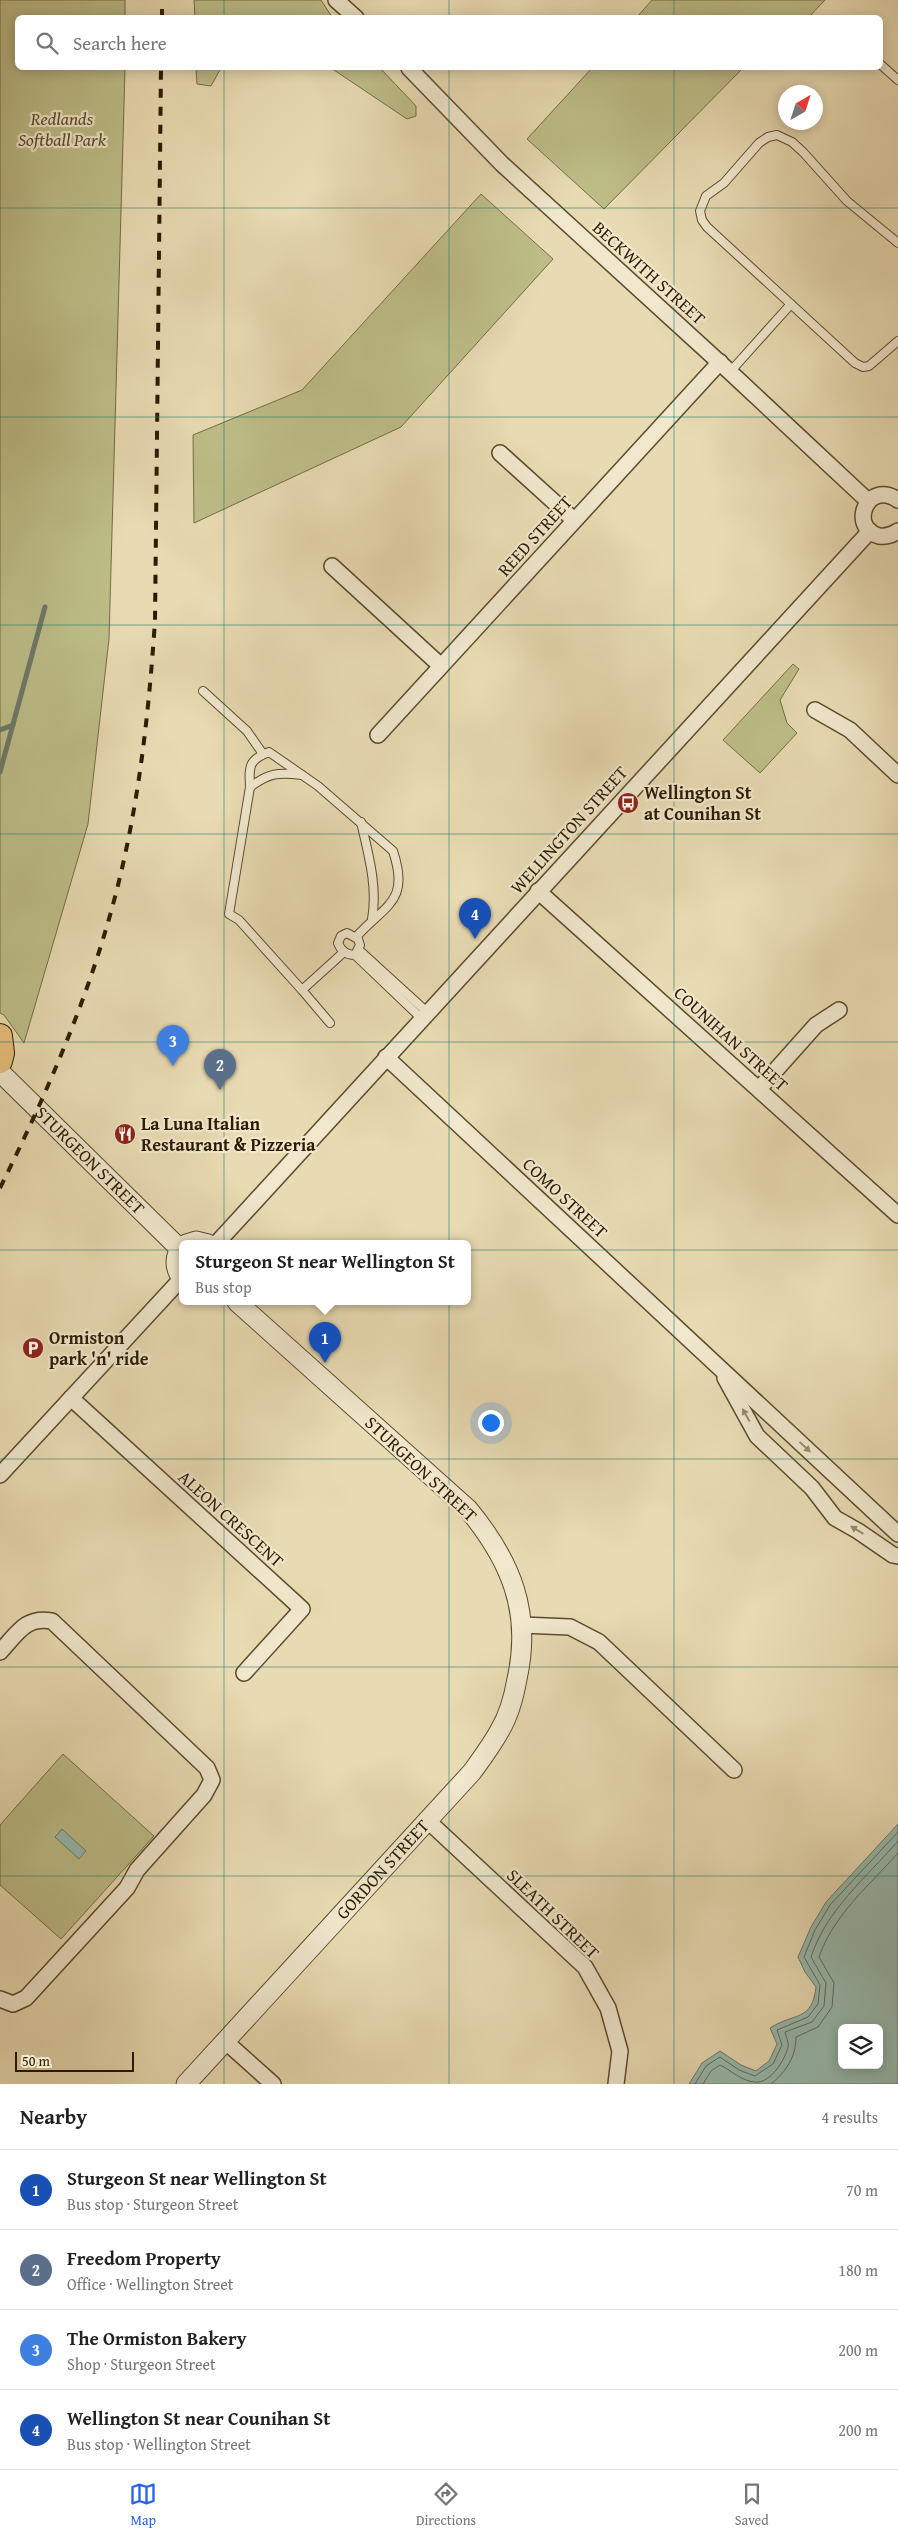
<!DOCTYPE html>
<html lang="en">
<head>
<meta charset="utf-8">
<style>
	:root { --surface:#fff; --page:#f6f6f6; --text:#202124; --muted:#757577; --line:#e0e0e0; --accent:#2563eb }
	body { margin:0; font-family:"Gentium Book Plus",serif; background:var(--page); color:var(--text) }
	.controls { position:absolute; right:15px; bottom:15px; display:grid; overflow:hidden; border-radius:8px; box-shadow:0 2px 12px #0003 }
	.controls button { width:45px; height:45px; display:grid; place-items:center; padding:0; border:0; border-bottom:1px solid var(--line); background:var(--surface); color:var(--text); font:25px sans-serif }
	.compass { position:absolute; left:778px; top:85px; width:45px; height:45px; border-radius:50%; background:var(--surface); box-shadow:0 2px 12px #0003; rotate:39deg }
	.scale { position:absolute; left:15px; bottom:12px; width:119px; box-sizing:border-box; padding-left:5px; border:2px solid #2d1b01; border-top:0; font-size:14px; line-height:18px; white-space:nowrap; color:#2d1b01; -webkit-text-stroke:4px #f0e7cd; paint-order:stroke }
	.you { position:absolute; left:490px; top:1422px; width:18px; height:18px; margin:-12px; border:4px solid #fff; border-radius:50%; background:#1a73e8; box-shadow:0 0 0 8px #1a73e833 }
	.badge { display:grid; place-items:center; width:32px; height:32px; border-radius:50%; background:var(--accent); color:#fff; font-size:16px; font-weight:700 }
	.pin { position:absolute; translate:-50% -41px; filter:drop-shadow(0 1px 2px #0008) }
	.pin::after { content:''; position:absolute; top:26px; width:18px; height:15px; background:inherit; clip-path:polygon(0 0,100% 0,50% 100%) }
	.popup { position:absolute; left:179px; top:1240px; width:292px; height:65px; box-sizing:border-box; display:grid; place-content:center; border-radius:8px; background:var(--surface); filter:drop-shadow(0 1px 4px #0005); font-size:16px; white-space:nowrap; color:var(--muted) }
	.popup b { font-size:19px; color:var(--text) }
	.popup::after { content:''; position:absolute; left:50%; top:100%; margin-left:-10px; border:10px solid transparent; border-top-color:var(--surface) }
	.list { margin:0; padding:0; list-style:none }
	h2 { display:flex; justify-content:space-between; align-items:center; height:65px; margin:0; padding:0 20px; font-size:21px }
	h2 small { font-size:16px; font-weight:400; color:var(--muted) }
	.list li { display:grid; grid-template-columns:32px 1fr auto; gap:15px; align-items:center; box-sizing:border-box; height:80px; padding:0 20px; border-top:1px solid var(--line) }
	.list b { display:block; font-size:19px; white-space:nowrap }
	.list p { margin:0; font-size:16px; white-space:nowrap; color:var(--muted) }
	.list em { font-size:16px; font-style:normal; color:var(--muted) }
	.icon { flex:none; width:28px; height:28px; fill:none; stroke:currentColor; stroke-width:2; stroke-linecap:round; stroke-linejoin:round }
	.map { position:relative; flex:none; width:898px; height:2084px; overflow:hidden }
	.search { position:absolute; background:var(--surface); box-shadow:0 2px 12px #0003; left:15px; right:15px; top:15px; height:55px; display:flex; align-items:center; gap:12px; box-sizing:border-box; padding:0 18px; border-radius:8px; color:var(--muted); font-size:19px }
	.sheet { height:385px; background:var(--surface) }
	nav { display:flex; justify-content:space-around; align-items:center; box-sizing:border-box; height:70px; border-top:1px solid var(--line); background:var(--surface); font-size:14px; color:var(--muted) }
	nav a { display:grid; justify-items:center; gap:2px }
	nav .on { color:var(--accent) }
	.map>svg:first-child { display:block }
	.green { fill:#bdbd88; stroke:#756c44 }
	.water { fill:#97baaf; stroke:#6d7a69; fill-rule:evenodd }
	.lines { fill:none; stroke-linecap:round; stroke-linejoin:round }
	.shore { stroke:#626a58; stroke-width:1 }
	.stream { stroke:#6d7a69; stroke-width:5 }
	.service-casing { stroke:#5c4b2d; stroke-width:10 }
	.minor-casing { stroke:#5c4b2d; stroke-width:18 }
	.tertiary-casing { stroke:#5c4b2d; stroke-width:21 }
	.primary-casing { stroke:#2d1b01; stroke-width:26 }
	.service { stroke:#f0e7cd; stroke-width:8 }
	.minor { stroke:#f0e7cd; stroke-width:15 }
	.tertiary { stroke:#f0e7cd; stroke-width:19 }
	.primary { stroke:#e4bd79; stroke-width:24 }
	.rail { stroke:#2d1b01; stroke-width:4; stroke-dasharray:9 9; stroke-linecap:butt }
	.oneway { fill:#988b71 }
	.grid { fill:none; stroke:#0f766e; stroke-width:1; stroke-opacity:0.55 }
	.labels { text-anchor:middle; stroke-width:4.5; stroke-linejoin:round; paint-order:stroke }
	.park-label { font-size:18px; font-style:italic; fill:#584c2a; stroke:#f0e7cd }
	.street-label { font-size:18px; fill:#2d1b01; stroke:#f0e7cd }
	.poi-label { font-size:18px; font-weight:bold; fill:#2d1b01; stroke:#f0e7cd; text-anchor:start }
</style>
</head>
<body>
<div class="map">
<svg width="898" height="2084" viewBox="0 0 898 2084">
	<rect width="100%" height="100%" fill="#e8dab2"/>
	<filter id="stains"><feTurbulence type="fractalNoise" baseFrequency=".004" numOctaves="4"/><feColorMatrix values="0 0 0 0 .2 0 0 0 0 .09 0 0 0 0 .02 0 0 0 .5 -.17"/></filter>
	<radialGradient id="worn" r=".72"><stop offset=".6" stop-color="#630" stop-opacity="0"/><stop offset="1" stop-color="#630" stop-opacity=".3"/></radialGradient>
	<!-- green -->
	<g class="green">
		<path d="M0,0H125V17L18,18V68H125L109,639L88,824L24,1043L4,1015L0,1013Z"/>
		<path d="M194,0H321L332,17H195Z"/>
		<path d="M652,0H825L809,17H637Z"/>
		<path d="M196,68H221L211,86L197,84Z"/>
		<path d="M331,68H380L416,106V116L407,119Z"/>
		<path d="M592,68H743L604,209L527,139Z"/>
		<path d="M481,194L553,259L401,427L194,523L193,435L302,390Z"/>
		<path d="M793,664L799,669L780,700L787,723L797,733L760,773L723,740Z"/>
		<path d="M63,1754L154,1836L61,1939L0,1885V1825Z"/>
	</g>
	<!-- water -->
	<g class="water">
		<path d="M898,1824V2084H689L702,2063L720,2051L741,2065L756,2071L769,2061L777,2044L770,2028C795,2012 812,2022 816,1987L805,1972L798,1957L811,1927L826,1902ZM842,2028H879V2065H842Z"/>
		<path d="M62,1829L86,1851L79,1859L55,1837Z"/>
	</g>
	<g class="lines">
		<!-- shore -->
		<g class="shore">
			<path d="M695,2084L706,2066L720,2057L739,2070L755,2076L773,2064L782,2045L777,2030L808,2017L818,2004L820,1985L804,1957L815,1930L830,1905L898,1832"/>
			<path d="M703,2084L711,2071L720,2065C731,2070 741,2081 755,2082C770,2084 785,2060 788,2047C789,2042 786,2037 785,2032L812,2022L824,2006L826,1983L811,1957C827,1909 865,1879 898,1841"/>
			<path d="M771,2084C786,2072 796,2057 796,2037L818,2027L832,2007L834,1983L819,1957C834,1914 869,1886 898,1853"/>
		</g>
		<!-- stream -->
		<g class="stream">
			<path d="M0,730L13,725"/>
			<path d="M0,772L45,607"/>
		</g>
		<!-- service casing -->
		<g class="service-casing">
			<g id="service">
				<path d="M880,64L898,80"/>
				<path d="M898,243L847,201L803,152L792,142L777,135L768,137L759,143L724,183L706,196L700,211L702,220L707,227L855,363L863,367L869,366L898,341"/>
				<path d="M730,372L791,304"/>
				<path d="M203,691L247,731L263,754"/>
				<path d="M250,787C269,773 278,772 302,775"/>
				<path d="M361,822C368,853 378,887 372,919"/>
				<path d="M359,950L427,1012"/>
				<path d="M344,952L302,990L239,920L229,914L250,787C249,767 248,760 269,752L318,786L393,851C410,902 386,904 356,937"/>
				<path d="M355,955L360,945L358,939L347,933L341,936L338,943C341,951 346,955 355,955L421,1018"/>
				<path d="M302,990L330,1023"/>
			</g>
		</g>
		<!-- minor casing -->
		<g class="minor-casing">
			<g id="minor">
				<path d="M336,0L356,18"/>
				<path d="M409,68L502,164L730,372L868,501"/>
				<path d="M500,453L574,520"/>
				<path d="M898,500C867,479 848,528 879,536C887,537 892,535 898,531"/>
				<path d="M332,566L441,666"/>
				<path d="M815,710L850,730L898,775"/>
				<path d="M378,735L720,362"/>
				<path d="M538,891L898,1215"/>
				<path d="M386,1057L898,1534"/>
				<path d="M759,1089L816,1025L839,1010"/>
				<path d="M216,1244L870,531"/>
				<path d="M725,1378L757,1436L812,1488L835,1518L858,1531L893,1555L898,1556"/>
				<path d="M71,1398L302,1609L244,1673"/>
				<path d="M0,1475L182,1278"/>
				<path d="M522,1625L570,1627L599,1642L734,1770"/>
				<path d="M0,1652C17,1634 25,1616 52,1621L207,1768L212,1780L204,1795L137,1870L127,1888L26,1998L13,2004L0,1999"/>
				<path d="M428,1821L585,1967L608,2008L620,2051L616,2084"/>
				<path d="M225,2041L273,2084"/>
			</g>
		</g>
		<!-- tertiary casing -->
		<g class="tertiary-casing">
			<g id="tertiary">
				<path id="s1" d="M0,1072L180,1249"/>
				<path d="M186,1244L196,1241L208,1244"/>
				<path d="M182,1247C174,1256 174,1268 182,1278"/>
				<path id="s2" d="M186,2084L472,1772C482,1758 492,1745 500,1730C509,1715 514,1696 517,1679C532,1612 511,1561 468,1509L237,1302"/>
			</g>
		</g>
		<!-- primary casing -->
		<g class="primary-casing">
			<path id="primary" d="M0,1036L2,1053L0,1061"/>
		</g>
		<!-- service -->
		<use href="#service" class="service"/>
		<!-- minor -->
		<use href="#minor" class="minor"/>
		<!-- tertiary -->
		<use href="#tertiary" class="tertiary"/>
		<!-- primary -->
		<use href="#primary" class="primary"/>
		<!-- rail -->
		<g class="rail">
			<path d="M162,18V0"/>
			<path d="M0,1188C49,1089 93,988 119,881C140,795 149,709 155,621L161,68"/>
		</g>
	</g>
	<!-- one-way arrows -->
	<defs><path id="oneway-solid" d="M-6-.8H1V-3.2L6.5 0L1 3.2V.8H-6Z" transform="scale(1.25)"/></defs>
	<g class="oneway">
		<use href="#oneway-solid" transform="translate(746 1415) rotate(-119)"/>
		<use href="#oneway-solid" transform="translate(805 1447) rotate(43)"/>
		<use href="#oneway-solid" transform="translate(857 1530) rotate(-149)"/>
	</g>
	<!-- grid -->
	<path class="grid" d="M224,0V18M449,0V18M674,0V18M224,68V2084M449,68V2084M674,68V2084M0,208H898M0,417H898M0,625H898M0,834H898M0,1042H898M0,1250H898M0,1459H898M0,1667H898M0,1876H898"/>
	<!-- icons -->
	<defs>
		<g id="bus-disc" transform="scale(1.125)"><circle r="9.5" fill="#8f2418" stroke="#f0e7cd"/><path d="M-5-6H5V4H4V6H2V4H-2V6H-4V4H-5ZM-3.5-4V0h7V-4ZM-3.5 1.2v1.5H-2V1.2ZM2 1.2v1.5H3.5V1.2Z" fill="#fff"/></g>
		<g id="restaurant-disc" transform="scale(1.125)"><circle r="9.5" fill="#8f2418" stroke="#f0e7cd"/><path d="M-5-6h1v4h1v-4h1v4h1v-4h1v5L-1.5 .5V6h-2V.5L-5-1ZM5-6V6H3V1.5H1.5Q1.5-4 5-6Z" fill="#fff"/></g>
		<g id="parking-disc" transform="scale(1.125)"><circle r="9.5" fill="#8f2418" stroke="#f0e7cd"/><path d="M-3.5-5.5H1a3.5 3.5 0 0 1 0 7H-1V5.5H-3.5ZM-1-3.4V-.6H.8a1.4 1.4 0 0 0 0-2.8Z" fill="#fff"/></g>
	</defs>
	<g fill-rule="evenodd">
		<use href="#bus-disc" x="628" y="803"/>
		<use href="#restaurant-disc" x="125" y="1134"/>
		<use href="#parking-disc" x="33" y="1348"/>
	</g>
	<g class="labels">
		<!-- park labels -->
		<g class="park-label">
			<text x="62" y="125">Redlands<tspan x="62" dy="21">Softball Park</tspan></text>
		</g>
		<!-- street labels -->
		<g class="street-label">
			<text transform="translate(649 273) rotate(42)" y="6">BECKWITH STREET</text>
			<text transform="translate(535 536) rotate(-48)" y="6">REED STREET</text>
			<text transform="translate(569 830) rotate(-48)" y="6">WELLINGTON STREET</text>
			<text transform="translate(731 1039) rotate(42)" y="6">COUNIHAN STREET</text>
			<text dy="6" stroke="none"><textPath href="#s1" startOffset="126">STURGEON STREET</textPath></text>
			<text transform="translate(565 1198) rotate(43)" y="6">COMO STREET</text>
			<text transform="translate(421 1469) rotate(43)" y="6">STURGEON STREET</text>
			<text transform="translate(231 1519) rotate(42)" y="6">ALEON CRESCENT</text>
			<text dy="6" stroke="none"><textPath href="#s2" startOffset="291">GORDON STREET</textPath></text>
			<text transform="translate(553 1914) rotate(44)" y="6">SLEATH STREET</text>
		</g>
		<!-- poi labels -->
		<g class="poi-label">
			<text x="644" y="799">Wellington St<tspan x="644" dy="21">at Counihan St</tspan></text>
			<text x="141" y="1130">La Luna Italian<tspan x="141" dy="21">Restaurant &amp; Pizzeria</tspan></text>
			<text x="49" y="1344">Ormiston<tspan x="49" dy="21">park 'n' ride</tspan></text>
		</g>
	</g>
	<rect width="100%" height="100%" filter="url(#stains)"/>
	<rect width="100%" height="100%" fill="url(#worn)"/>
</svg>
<div class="controls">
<button><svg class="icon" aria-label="layers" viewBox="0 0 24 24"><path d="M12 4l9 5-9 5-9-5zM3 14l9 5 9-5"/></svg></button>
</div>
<svg class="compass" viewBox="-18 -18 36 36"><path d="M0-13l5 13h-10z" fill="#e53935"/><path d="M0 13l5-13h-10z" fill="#757577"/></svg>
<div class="scale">50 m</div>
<div class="you"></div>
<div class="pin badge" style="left:325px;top:1363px;background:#1a4fb4">1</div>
<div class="popup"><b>Sturgeon St near Wellington St</b>Bus stop</div>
<div class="pin badge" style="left:220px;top:1090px;background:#5c6f8a">2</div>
<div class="pin badge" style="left:173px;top:1066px;background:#3f7fe0">3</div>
<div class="pin badge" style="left:475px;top:939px;background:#1a4fb4">4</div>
<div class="search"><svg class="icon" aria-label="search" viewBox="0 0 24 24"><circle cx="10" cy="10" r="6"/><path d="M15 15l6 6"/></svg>Search here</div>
</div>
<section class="sheet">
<h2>Nearby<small>4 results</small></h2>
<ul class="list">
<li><span class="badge" style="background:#1a4fb4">1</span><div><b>Sturgeon St near Wellington St</b><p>Bus stop · Sturgeon Street</p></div><em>70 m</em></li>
<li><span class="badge" style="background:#5c6f8a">2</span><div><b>Freedom Property</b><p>Office · Wellington Street</p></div><em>180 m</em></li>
<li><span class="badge" style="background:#3f7fe0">3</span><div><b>The Ormiston Bakery</b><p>Shop · Sturgeon Street</p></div><em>200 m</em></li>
<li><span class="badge" style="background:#1a4fb4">4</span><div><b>Wellington St near Counihan St</b><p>Bus stop · Wellington Street</p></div><em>200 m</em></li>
</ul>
</section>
<nav>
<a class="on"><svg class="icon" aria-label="map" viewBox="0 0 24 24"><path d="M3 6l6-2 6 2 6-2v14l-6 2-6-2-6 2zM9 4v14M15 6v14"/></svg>Map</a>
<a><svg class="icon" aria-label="directions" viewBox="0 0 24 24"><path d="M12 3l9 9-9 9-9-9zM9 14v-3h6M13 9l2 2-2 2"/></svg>Directions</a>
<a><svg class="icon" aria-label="saved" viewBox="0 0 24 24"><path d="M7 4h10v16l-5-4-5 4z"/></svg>Saved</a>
</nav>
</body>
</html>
